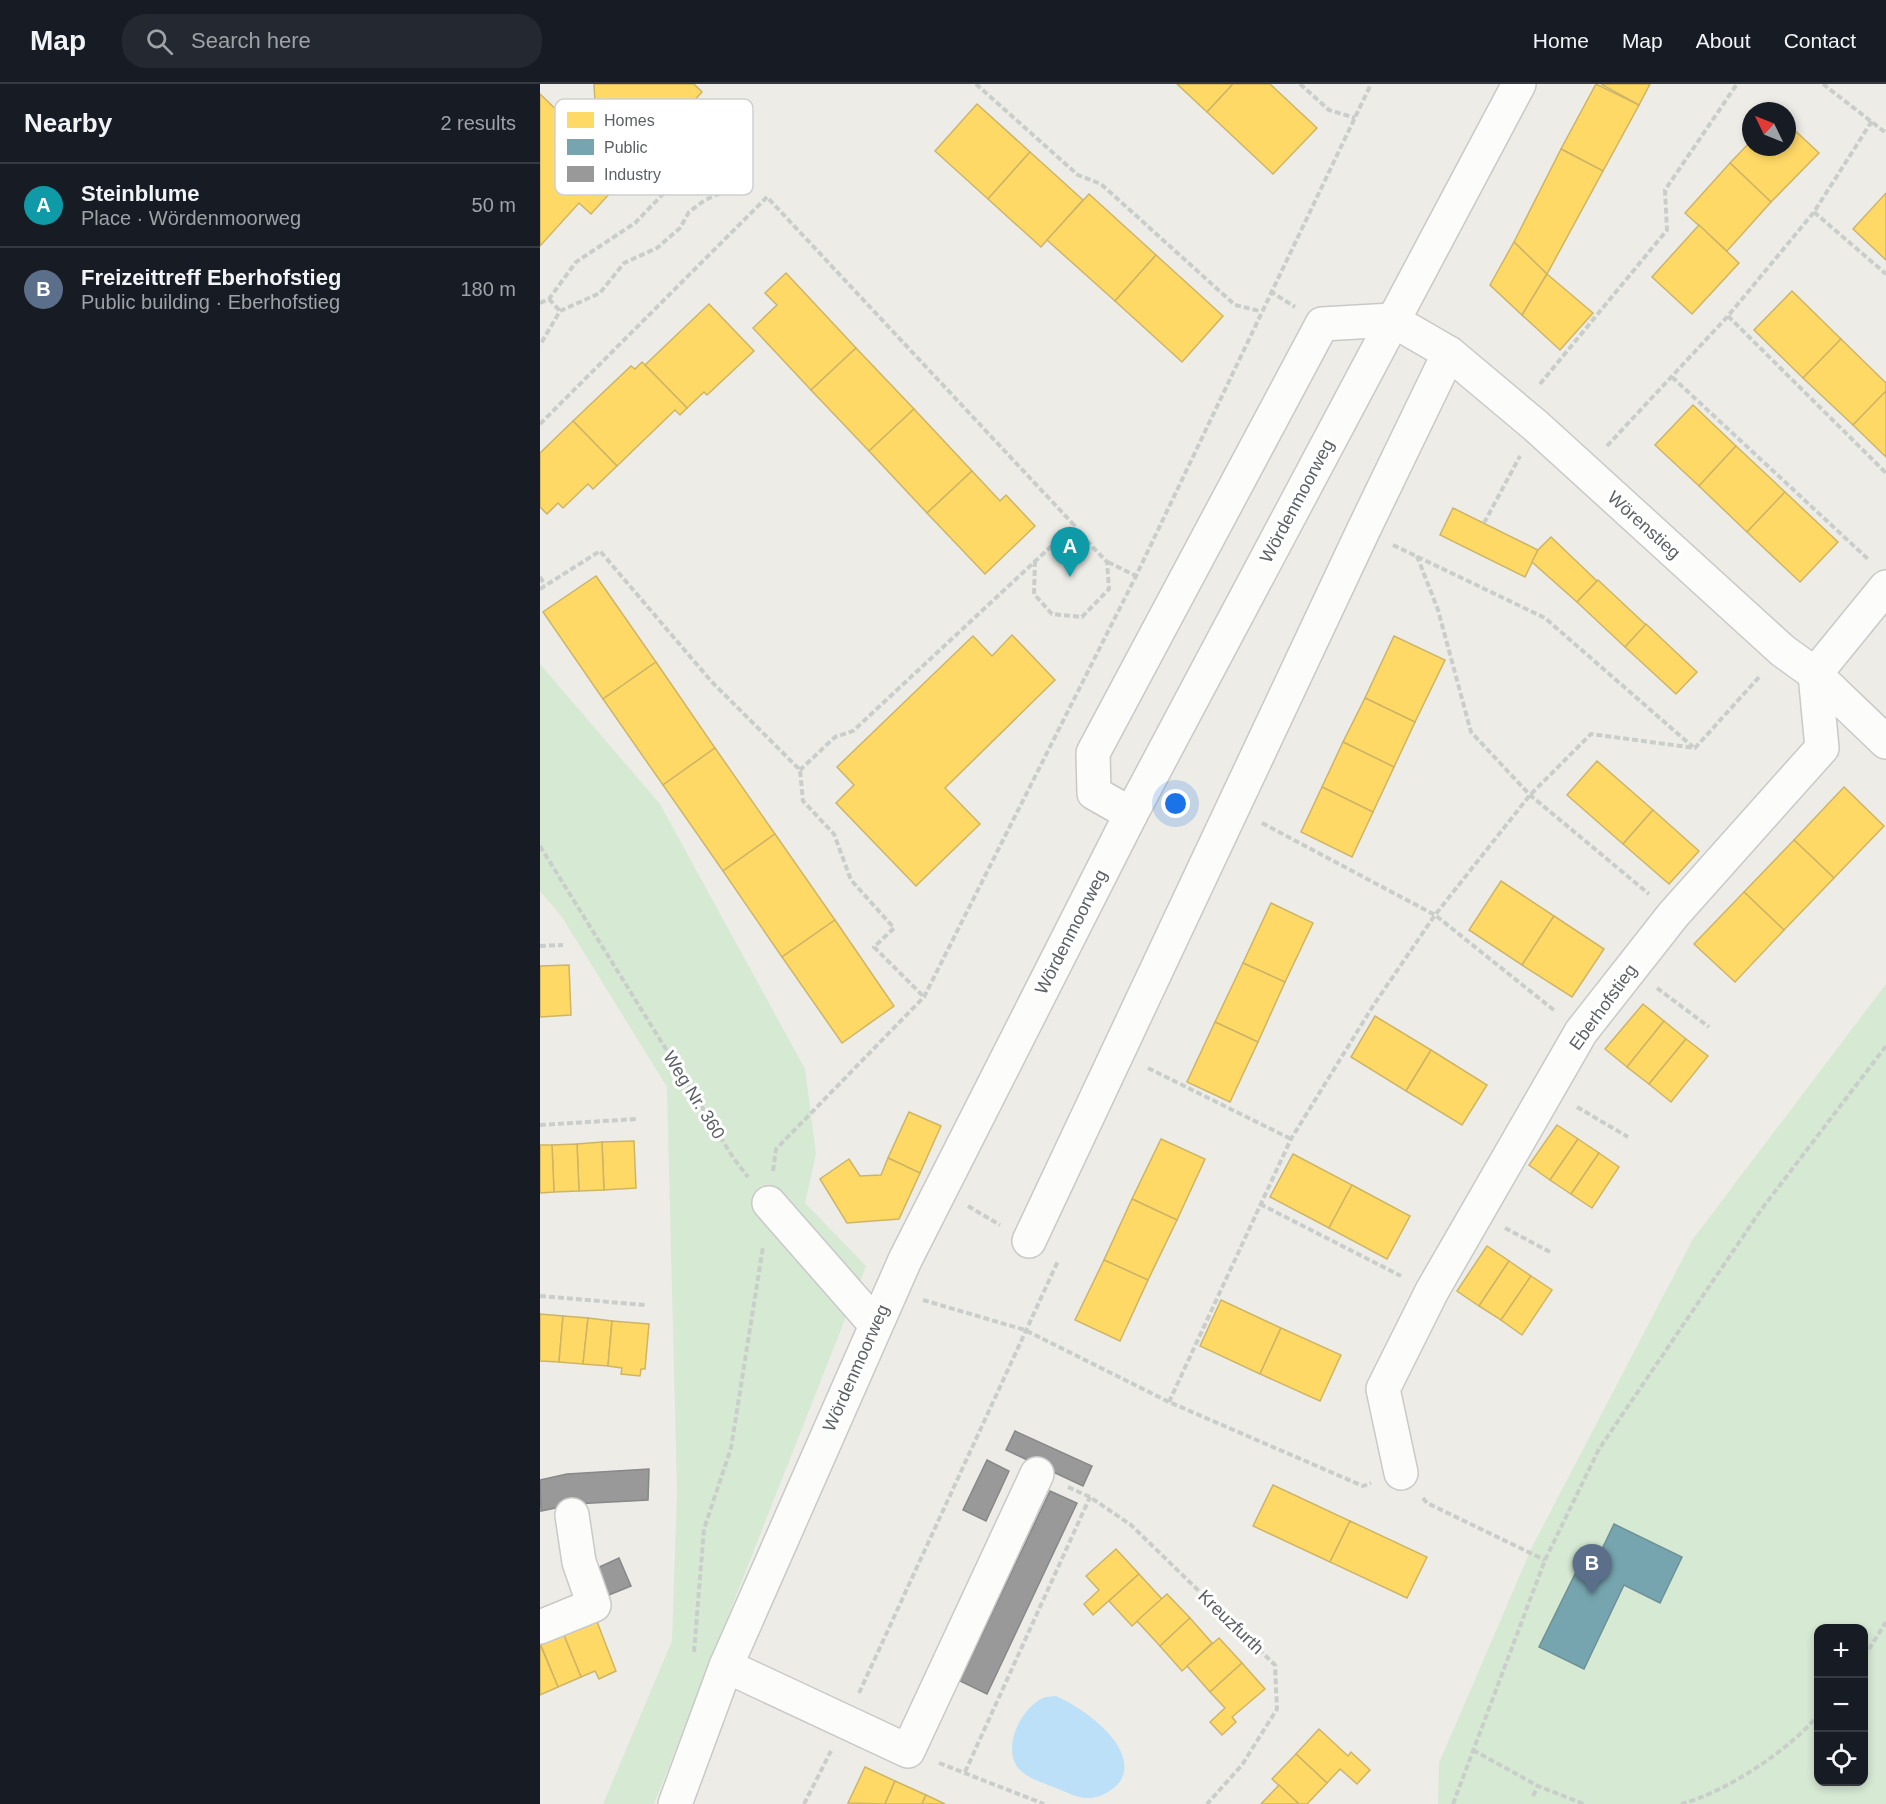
<!DOCTYPE html>
<html lang="en">
<head>
<meta charset="utf-8">
<style>
	:root { --surface:#171b24; --page:#242831; --text:#f1f3f6; --muted:#9ea1a6; --line:#363941; --accent:#d93025 }
	body { margin:0; font-family:Arial,sans-serif; background:var(--page); color:var(--text) }
	.controls { position:absolute; right:18px; bottom:18px; display:grid; overflow:hidden; border-radius:12px; box-shadow:0 3px 9px #0003 }
	.controls button { width:54px; height:54px; display:grid; place-items:center; padding:0; border:0; border-bottom:2px solid var(--line); background:var(--surface); color:var(--text); font:30px sans-serif }
	.compass { position:absolute; left:1202px; top:18px; width:54px; height:54px; border-radius:50%; background:var(--surface); box-shadow:0 3px 9px #0003; rotate:313deg }
	.you { position:absolute; left:636px; top:720px; width:21px; height:21px; margin:-15px; border:4px solid #fff; border-radius:50%; background:#1a73e8; box-shadow:0 0 0 9px #1a73e833 }
	.badge { display:grid; place-items:center; width:39px; height:39px; border-radius:50%; background:var(--accent); color:#fff; font-size:20px; font-weight:700 }
	.pin { position:absolute; translate:-50% -50px; filter:drop-shadow(0 2px 3px #0008) }
	.pin::after { content:''; position:absolute; top:32px; width:21px; height:18px; background:inherit; clip-path:polygon(0 0,100% 0,50% 100%) }
	.list { margin:0; padding:0; list-style:none }
	h2 { display:flex; justify-content:space-between; align-items:center; height:78px; margin:0; padding:0 24px; font-size:26px }
	h2 small { font-size:20px; font-weight:400; color:var(--muted) }
	.list li { display:grid; grid-template-columns:39px 1fr auto; gap:18px; align-items:center; box-sizing:border-box; height:84px; padding:0 24px; border-top:2px solid var(--line) }
	.list b { display:block; font-size:22px; white-space:nowrap }
	.list p { margin:0; font-size:20px; white-space:nowrap; color:var(--muted) }
	.list em { font-size:20px; font-style:normal; color:var(--muted) }
	.icon { flex:none; width:33px; height:33px; fill:none; stroke:currentColor; stroke-width:2; stroke-linecap:round; stroke-linejoin:round }
	.map { position:relative; flex:none; width:1346px; height:1720px; overflow:hidden }
	header { display:flex; align-items:center; gap:36px; box-sizing:border-box; height:84px; padding:0 30px; background:var(--surface); border-bottom:2px solid var(--line) }
	header strong { font-size:28px }
	nav { display:flex; gap:33px; margin-inline-start:auto; font-size:21px }
	.search { width:420px; height:54px; background:var(--page); display:flex; align-items:center; gap:15px; box-sizing:border-box; padding:0 21px; border-radius:24px; color:var(--muted); font-size:22px }
	main { display:flex }
	aside { flex:1; background:var(--surface) }
	.map>svg:first-child { display:block }
	.green { fill:#d6e9d3; fill-rule:evenodd }
	.water { fill:#bbe0f8 }
	.homes { fill:#ffd966; stroke:#ceb566; stroke-width:1.5 }
	.public { fill:#76a5af; stroke:#6e9199; stroke-width:1.5 }
	.industry { fill:#999; stroke:#87888a; stroke-width:1.5 }
	.lines { fill:none; stroke-linecap:round; stroke-linejoin:round }
	.minor-casing { stroke:#c9c9c8; stroke-width:36 }
	.path { stroke:#c9ceca; stroke-width:4; stroke-dasharray:6 3; stroke-linecap:butt }
	.minor { stroke:#fcfcfb; stroke-width:33 }
	.labels { text-anchor:middle; stroke-width:6; stroke-linejoin:round; paint-order:stroke }
	.street-label { font-size:18px; fill:#5d6166; stroke:#fff }
	.key { fill:#fff; stroke:#ced0d1; stroke-width:1.5 }
	.key-label { font-size:16px; fill:#5d6166 }
</style>
</head>
<body>
<header>
<strong>Map</strong>
<div class="search"><svg class="icon" aria-label="search" viewBox="0 0 24 24"><circle cx="10" cy="10" r="6"/><path d="M15 15l6 6"/></svg>Search here</div>
<nav><a>Home</a><a>Map</a><a>About</a><a>Contact</a></nav>
</header>
<main>
<aside>
<h2>Nearby<small>2 results</small></h2>
<ul class="list">
<li><span class="badge" style="background:#0f9aa8">A</span><div><b>Steinblume</b><p>Place · Wördenmoorweg</p></div><em>50 m</em></li>
<li><span class="badge" style="background:#5c6f8a">B</span><div><b>Freizeittreff Eberhofstieg</b><p>Public building · Eberhofstieg</p></div><em>180 m</em></li>
</ul>
</aside>
<div class="map">
<svg width="1346" height="1720" viewBox="0 0 1346 1720">
	<rect width="100%" height="100%" fill="#edece7"/>
	<!-- green -->
	<g class="green">
		<path d="M0,580L120,720L265,985L276,1070L265,1119L326,1182L114,1720H63L132,1557L137,1406L127,1003L22,833L0,807Z"/>
		<path d="M1346,900V1720H898L899,1679L992,1463L1153,1155ZM1278,1544H1324V1698H1278Z"/>
	</g>
	<!-- water -->
	<path class="water" d="M516,1612C542,1623 603,1665 579,1699C573,1706 561,1713 551,1714C539,1715 526,1708 516,1704C504,1699 488,1695 479,1685C461,1664 481,1624 503,1614C506,1612 512,1613 516,1612Z"/>
	<!-- homes -->
	<g class="homes">
		<path d="M54,0H154L162,8L51,130L39,119L0,162V10L24,33L27,30L37,38L55,18Z"/>
		<path d="M637,0H693L667,28Z"/>
		<path d="M693,0H730L777,44L733,90L667,28Z"/>
		<path d="M1056,0L1099,21L1063,87L1021,65Z"/>
		<path d="M1061,0H1110L1099,21Z"/>
		<path d="M437,20L490,68L448,115L395,67Z"/>
		<path d="M1247,39L1279,69L1231,118L1190,79L1211,57V63H1247Z"/>
		<path d="M1021,65L1063,87L1007,190L974,158Z"/>
		<path d="M490,68L543,116L501,163L448,115Z"/>
		<path d="M1190,79L1231,118L1187,167L1145,129Z"/>
		<path d="M1346,109V176L1313,145Z"/>
		<path d="M549,110L616,171L575,217L507,156Z"/>
		<path d="M1159,141L1199,179L1152,230L1112,193Z"/>
		<path d="M974,158L1007,190L982,231L950,201Z"/>
		<path d="M616,171L683,232L642,278L575,217Z"/>
		<path d="M246,189L316,264L271,306L213,244L237,221L225,209Z"/>
		<path d="M1007,190L1053,229L1020,266L982,231Z"/>
		<path d="M1252,207L1301,255L1263,294L1214,246Z"/>
		<path d="M169,220L214,267L167,311L164,308L147,324L105,281Z"/>
		<path d="M1301,255L1346,299V307L1313,341L1263,294Z"/>
		<path d="M316,264L374,325L329,367L271,306Z"/>
		<path d="M102,278L147,324L140,331L135,326L77,382L33,337L91,282L95,285Z"/>
		<path d="M1346,307V373L1313,341Z"/>
		<path d="M1153,321L1196,362L1159,402L1115,361Z"/>
		<path d="M374,325L432,387L387,429L329,367Z"/>
		<path d="M33,337L77,382L53,405L48,400L23,424L18,419L7,430L0,423V369Z"/>
		<path d="M1196,362L1245,408L1207,448L1159,402Z"/>
		<path d="M432,387L460,417L466,411L495,442L445,490L387,429Z"/>
		<path d="M1245,408L1298,458L1260,498L1207,448Z"/>
		<path d="M913,424L998,466L985,493L900,451Z"/>
		<path d="M1011,453L1057,497L1037,518L992,478L998,466Z"/>
		<path d="M56,492L116,578L63,615L3,528Z"/>
		<path d="M1058,496L1106,541L1085,563L1037,518Z"/>
		<path d="M1106,540L1157,588L1136,610L1085,563Z"/>
		<path d="M472,551L515,596L405,704L440,740L376,802L296,719L314,701L297,683L433,552L452,572Z"/>
		<path d="M854,552L905,576L875,638L825,614Z"/>
		<path d="M116,578L175,664L123,701L63,615Z"/>
		<path d="M825,614L875,638L854,683L803,658Z"/>
		<path d="M803,658L854,683L833,728L782,703Z"/>
		<path d="M175,664L235,750L183,787L123,701Z"/>
		<path d="M1057,677L1113,726L1083,760L1027,711Z"/>
		<path d="M782,703L833,728L812,773L761,748Z"/>
		<path d="M1304,703L1344,742L1294,794L1254,756Z"/>
		<path d="M1113,726L1159,767L1129,800L1083,760Z"/>
		<path d="M235,750L295,836L242,873L183,787Z"/>
		<path d="M1254,756L1294,794L1244,846L1204,808Z"/>
		<path d="M961,797L1014,832L982,881L929,846Z"/>
		<path d="M1204,808L1244,846L1195,898L1154,860Z"/>
		<path d="M731,819L773,839L745,898L703,879Z"/>
		<path d="M1014,832L1064,865L1032,913L982,881Z"/>
		<path d="M295,836L354,922L302,959L242,873Z"/>
		<path d="M703,879L745,898L718,958L675,938Z"/>
		<path d="M29,881L31,931L0,933V882Z"/>
		<path d="M1103,920L1124,937L1087,983L1065,965Z"/>
		<path d="M835,932L891,966L866,1007L811,973Z"/>
		<path d="M1124,937L1146,955L1109,1000L1087,983Z"/>
		<path d="M675,938L718,958L690,1018L647,998Z"/>
		<path d="M1146,955L1168,972L1131,1018L1109,1000Z"/>
		<path d="M891,966L947,1001L922,1041L866,1007Z"/>
		<path d="M369,1028L401,1042L380,1089L348,1074Z"/>
		<path d="M1017,1041L1038,1055L1010,1096L989,1081Z"/>
		<path d="M621,1055L665,1075L637,1136L592,1115Z"/>
		<path d="M1038,1055L1059,1069L1031,1110L1010,1096Z"/>
		<path d="M94,1057L96,1104L64,1106L62,1058Z"/>
		<path d="M62,1058L64,1106L39,1107L37,1060Z"/>
		<path d="M37,1060L39,1107L14,1108L12,1061Z"/>
		<path d="M0,1061H12L14,1108L0,1109Z"/>
		<path d="M1059,1069L1079,1083L1052,1124L1031,1110Z"/>
		<path d="M753,1070L812,1101L789,1144L730,1113Z"/>
		<path d="M348,1074L380,1089L359,1135L307,1139L280,1095L309,1075L320,1092L341,1091Z"/>
		<path d="M812,1101L870,1132L847,1175L789,1144Z"/>
		<path d="M592,1115L637,1136L608,1196L564,1176Z"/>
		<path d="M947,1162L969,1177L939,1222L917,1207Z"/>
		<path d="M564,1176L608,1196L580,1257L535,1236Z"/>
		<path d="M969,1177L991,1192L961,1236L939,1222Z"/>
		<path d="M991,1192L1012,1206L982,1251L961,1236Z"/>
		<path d="M681,1216L741,1244L720,1290L660,1262Z"/>
		<path d="M0,1230L23,1232L19,1278L0,1277Z"/>
		<path d="M23,1232L48,1234L43,1280L19,1278Z"/>
		<path d="M48,1234L72,1237L68,1282L43,1280Z"/>
		<path d="M72,1237L109,1240L105,1285H101L100,1292L81,1290L82,1284L68,1282Z"/>
		<path d="M741,1244L801,1271L780,1317L720,1290Z"/>
		<path d="M733,1401L810,1437L790,1478L713,1442Z"/>
		<path d="M810,1437L887,1473L867,1514L790,1478Z"/>
		<path d="M576,1465L599,1490L553,1531L544,1520L559,1506L546,1492Z"/>
		<path d="M599,1490L622,1515L592,1542L569,1517Z"/>
		<path d="M627,1510L650,1534L620,1562L597,1537Z"/>
		<path d="M650,1534L672,1559L642,1587L620,1562Z"/>
		<path d="M56,1535L76,1587L59,1595L55,1587L41,1593L23,1549Z"/>
		<path d="M23,1549L41,1593L18,1603L0,1559Z"/>
		<path d="M679,1554L702,1579L670,1608L647,1582Z"/>
		<path d="M0,1560L18,1603L0,1611Z"/>
		<path d="M702,1579L725,1605L692,1633L696,1638L682,1651L670,1638L685,1624L670,1608Z"/>
		<path d="M779,1645L808,1672L811,1668L830,1686L817,1700L800,1685L787,1699L756,1670Z"/>
		<path d="M756,1670L787,1699L767,1720H759L732,1695Z"/>
		<path d="M325,1683L355,1697L345,1720L308,1719Z"/>
		<path d="M355,1697L386,1711L382,1720H345Z"/>
		<path d="M739,1701L759,1720H721Z"/>
		<path d="M386,1711L405,1720H382Z"/>
	</g>
	<!-- public -->
	<path class="public" d="M1074,1440L1142,1473L1120,1519L1084,1501L1044,1585L999,1563L1039,1482L1051,1488Z"/>
	<!-- industry -->
	<g class="industry">
		<path d="M475,1347L552,1382L543,1402L466,1366Z"/>
		<path d="M447,1376L469,1387L446,1437L423,1426Z"/>
		<path d="M109,1385L108,1416L34,1420L1,1427L0,1396L27,1390Z"/>
		<path d="M510,1407L537,1419L447,1610L420,1597Z"/>
		<path d="M79,1474L91,1502L64,1513L53,1486Z"/>
	</g>
	<g class="lines">
		<!-- minor casing -->
		<g class="minor-casing">
			<g id="minor">
				<path d="M591,730L554,709L553,669L782,240L852,236L909,269L996,342L1243,567L1275,590L1346,658"/>
				<path d="M229,1119L335,1240"/>
				<path d="M489,1157L823,447L909,269"/>
				<path d="M861,1389L843,1305L892,1207L1041,948L1133,831L1282,664L1275,590L1346,503"/>
				<path d="M0,1543L54,1521L39,1478L32,1431"/>
				<path d="M186,1582L368,1667L497,1390"/>
				<path d="M135,1720L186,1582L365,1176L591,730L979,0"/>
			</g>
		</g>
		<!-- path -->
		<g class="path">
			<path d="M436,0L538,91L561,100L695,221L720,227"/>
			<path d="M760,0L789,26L815,34"/>
			<path d="M1283,0L1346,49"/>
			<path d="M1274,128L1346,190"/>
			<path d="M730,207L755,223"/>
			<path d="M9,215L20,227"/>
			<path d="M0,219L9,215L36,178L95,139L179,52L204,88L190,105L165,116L149,128L140,144L117,164L84,179L60,209L20,227L0,261"/>
			<path d="M1188,232L1346,389"/>
			<path d="M1132,293L1329,476"/>
			<path d="M1000,300L1127,146L1125,106L1197,0"/>
			<path d="M0,340L227,113L534,441L313,647L295,653L260,686"/>
			<path d="M1067,362L1188,232L1274,128L1332,37"/>
			<path d="M944,439L980,372"/>
			<path d="M853,461L1005,534L1153,663"/>
			<path d="M877,472L898,526L931,648L990,711L1109,810"/>
			<path d="M495,477L494,510L512,530L542,533L569,505L567,478L548,458L518,455"/>
			<path d="M568,478L596,492"/>
			<path d="M0,493L5,501"/>
			<path d="M0,505L60,467L171,597L260,686L263,717L294,750L311,796L354,844L334,863L384,913"/>
			<path d="M722,739L895,831L1015,927"/>
			<path d="M0,762L194,1075L208,1093"/>
			<path d="M0,862L23,861"/>
			<path d="M1117,904L1169,943"/>
			<path d="M608,984L751,1055"/>
			<path d="M1037,1023L1088,1053"/>
			<path d="M0,1041L96,1035"/>
			<path d="M233,1087L236,1065L384,913L596,492L831,0"/>
			<path d="M720,1120L861,1192"/>
			<path d="M428,1122L460,1141"/>
			<path d="M965,1144L1012,1169"/>
			<path d="M0,1212L105,1221"/>
			<path d="M383,1216L485,1246L629,1318L823,1402L831,1399"/>
			<path d="M629,1318L751,1055L833,922L895,831L990,711L1051,650L1155,664L1220,592"/>
			<path d="M528,1403L550,1413L591,1441L735,1581L737,1625L702,1681L667,1720"/>
			<path d="M883,1414L887,1419L1005,1476"/>
			<path d="M154,1568L164,1445L191,1364L223,1163"/>
			<path d="M1324,1573L1346,1538"/>
			<path d="M319,1609L518,1177"/>
			<path d="M933,1666L998,1702L1044,1720"/>
			<path d="M399,1679L504,1720"/>
			<path d="M425,1688L550,1413"/>
			<path d="M993,1712L998,1702"/>
			<path d="M264,1720L291,1667"/>
			<path d="M913,1720L1005,1476L1059,1365L1221,1126L1346,962"/>
			<path d="M1141,1720C1184,1709 1250,1666 1278,1631"/>
		</g>
		<!-- minor -->
		<use href="#minor" class="minor"/>
	</g>
	<g class="labels">
		<!-- street labels -->
		<g class="street-label">
			<text transform="translate(757 417) rotate(-62)" y="6">Wördenmoorweg</text>
			<text transform="translate(1104 441) rotate(42)" y="6">Wörenstieg</text>
			<text transform="translate(531 848) rotate(-63)" y="6">Wördenmoorweg</text>
			<text transform="translate(1063 923) rotate(-54)" y="6">Eberhofstieg</text>
			<text transform="translate(154 1011) rotate(58)" y="6">Weg Nr. 360</text>
			<text transform="translate(316 1284) rotate(-66)" y="6">Wördenmoorweg</text>
			<text transform="translate(691 1538) rotate(44)" y="6">Kreuzfurth</text>
		</g>
	</g>
	<!-- legend -->
	<rect x="15" y="15" width="198" height="96" rx="9" class="key"/>
	<rect x="27" y="28" width="27" height="16" fill="#ffd966"/>
	<rect x="27" y="55" width="27" height="16" fill="#76a5af"/>
	<rect x="27" y="82" width="27" height="16" fill="#999"/>
	<g class="key-label">
		<text x="64" y="42">Homes</text>
		<text x="64" y="69">Public</text>
		<text x="64" y="96">Industry</text>
	</g>
</svg>
<div class="controls">
<button>+</button>
<button>−</button>
<button><svg class="icon" aria-label="locate" viewBox="0 0 24 24"><circle cx="12" cy="12" r="6"/><path d="M12 2v4M12 18v4M2 12h4M18 12h4"/></svg></button>
</div>
<svg class="compass" viewBox="-18 -18 36 36"><path d="M0-13l5 13h-10z" fill="#e53935"/><path d="M0 13l5-13h-10z" fill="#9ea1a6"/></svg>
<div class="you"></div>
<div class="pin badge" style="left:530px;top:493px;background:#0f9aa8">A</div>
<div class="pin badge" style="left:1052px;top:1510px;background:#5c6f8a">B</div>
</div>
</main>
</body>
</html>
